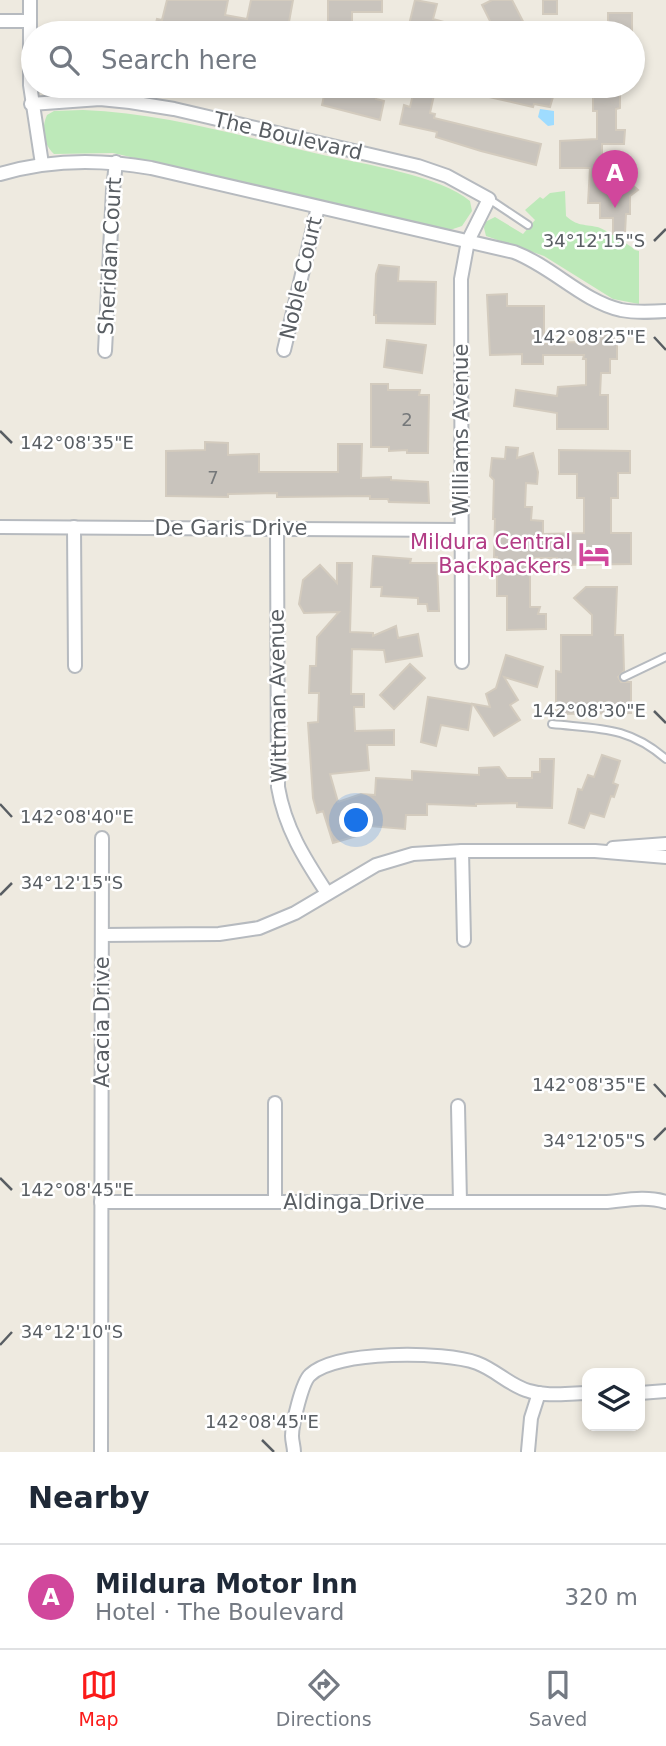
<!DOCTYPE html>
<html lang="en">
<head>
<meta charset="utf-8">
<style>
	:root { --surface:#fff; --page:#f2f2f3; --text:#1f2937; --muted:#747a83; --line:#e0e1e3; --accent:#fb1a19 }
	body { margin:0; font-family:"DejaVu Sans",sans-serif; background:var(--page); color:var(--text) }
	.controls { position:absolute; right:21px; bottom:21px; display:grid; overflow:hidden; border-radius:14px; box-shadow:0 4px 10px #0003 }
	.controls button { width:63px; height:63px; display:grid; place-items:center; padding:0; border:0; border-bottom:2px solid var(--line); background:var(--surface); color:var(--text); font:35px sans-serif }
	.you { position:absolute; left:357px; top:821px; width:24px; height:24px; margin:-18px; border:5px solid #fff; border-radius:50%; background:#1a73e8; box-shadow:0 0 0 10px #1a73e833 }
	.badge { display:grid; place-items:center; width:46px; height:46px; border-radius:50%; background:var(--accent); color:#fff; font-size:23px; font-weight:700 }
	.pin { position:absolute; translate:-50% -58px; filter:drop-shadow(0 2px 4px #0008) }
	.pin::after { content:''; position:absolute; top:37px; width:24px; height:21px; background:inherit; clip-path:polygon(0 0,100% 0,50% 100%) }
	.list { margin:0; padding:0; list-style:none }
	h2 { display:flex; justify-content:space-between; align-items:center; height:91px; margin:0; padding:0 28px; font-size:30px }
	h2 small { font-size:23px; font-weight:400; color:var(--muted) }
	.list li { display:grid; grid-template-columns:46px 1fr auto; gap:21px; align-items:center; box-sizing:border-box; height:105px; padding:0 28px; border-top:2px solid var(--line) }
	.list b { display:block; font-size:26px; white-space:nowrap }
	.list p { margin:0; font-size:23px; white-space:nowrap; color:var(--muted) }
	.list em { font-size:23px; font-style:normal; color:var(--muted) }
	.icon { flex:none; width:38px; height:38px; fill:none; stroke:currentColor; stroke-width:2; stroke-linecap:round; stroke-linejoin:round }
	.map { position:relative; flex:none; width:666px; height:1452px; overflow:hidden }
	.search { position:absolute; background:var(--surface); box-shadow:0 4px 10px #0003; left:21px; right:21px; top:21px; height:77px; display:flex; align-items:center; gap:18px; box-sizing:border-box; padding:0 24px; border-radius:38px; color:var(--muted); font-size:26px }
	.sheet { height:196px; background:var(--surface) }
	nav { display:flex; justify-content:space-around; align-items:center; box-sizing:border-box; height:98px; border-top:2px solid var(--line); background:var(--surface); font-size:19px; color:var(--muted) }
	nav a { display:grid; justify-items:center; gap:4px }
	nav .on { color:var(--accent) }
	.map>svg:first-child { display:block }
	.green { fill:#bde9b9 }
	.water { fill:#9fdcff }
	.building { fill:#c9c4bd; stroke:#d3cbbe; stroke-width:2 }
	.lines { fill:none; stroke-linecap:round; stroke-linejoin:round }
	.lane-casing { stroke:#b6babf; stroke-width:10 }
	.street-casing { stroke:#b6babf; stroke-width:16 }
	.lane { stroke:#fff; stroke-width:6 }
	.street { stroke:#fff; stroke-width:12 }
	.ticks { fill:none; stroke:#595e63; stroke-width:2.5 }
	.labels { text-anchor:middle; stroke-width:5; stroke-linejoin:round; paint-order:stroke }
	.number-label { font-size:18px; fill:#75787a }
	.street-label { font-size:21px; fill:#595e63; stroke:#fff }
	.hotel-label { font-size:21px; fill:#b23c85; stroke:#fff; text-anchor:end }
	.ticks-label { font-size:18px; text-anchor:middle; fill:#595e63; stroke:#fff; stroke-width:5; stroke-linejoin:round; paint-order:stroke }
</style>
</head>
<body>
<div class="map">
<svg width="666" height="1452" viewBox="0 0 666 1452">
	<rect width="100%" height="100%" fill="#eeeae0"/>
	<!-- green -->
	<g class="green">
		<path d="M83,110C164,113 244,137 323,155C363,164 441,176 470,201L472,211L462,226L450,230L113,153L54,154C43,144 41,128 47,115L54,111Z"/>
		<path d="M565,191L566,216C577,226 583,224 597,227C603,228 630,245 635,250L639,251V304L613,299L544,256L486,236L484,228L485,222L495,217L523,234L535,220L525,210L540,197L543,199L550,193Z"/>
	</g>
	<!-- water -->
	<path class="water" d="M540,109L554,111V125L548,126L538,117Z"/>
	<!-- building -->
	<g class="building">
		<path d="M167,0H228L225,15L247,19L251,0H293L287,33H159L154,31L157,19L162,20Z"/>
		<path d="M328,0H382V12H352V30H341V33H328Z"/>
		<path d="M415,0L437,4L433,19L473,30L472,33H407Z"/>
		<path d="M492,0H512L529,33H496L482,5Z"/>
		<rect x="543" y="0" width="14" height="14"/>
		<rect x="608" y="13" width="24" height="20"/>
		<path d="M326,86H380L376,99L384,101L380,120L322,105Z"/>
		<path d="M415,86H436L430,113L435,114L434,118L541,144L536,165L481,151L436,137L437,132L400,124L404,105L410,107Z"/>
		<path d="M459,86H535L555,90L550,107L534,104L533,107L458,90Z"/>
		<path d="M593,86H620V108L616,109V130H625L624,144H602V175H630V183L638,190L630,196V214H626L625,233L613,234V218H600V203H588L590,168H560V141L597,139V111H593Z"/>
		<path d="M379,265L399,267L398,281L436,282L435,324L376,323V315H374L376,274Z"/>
		<path d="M507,294V306H544V343L583,342L584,332H617V359H610V373H601L600,395H608V429H557V413L514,406L516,390L557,396L558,387L586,385V359H583L584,355H543V364H522V354L490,355L487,295Z"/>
		<path d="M387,340L426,345L422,373L384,367Z"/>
		<path d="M371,384H388V390H420L419,395H429L428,453H407V450L389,451V447H371Z"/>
		<path d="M205,442L228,443V455L259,454V472H338V444H362L361,478L391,477V480L428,482L429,503L389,502L388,499H370V496L277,497V493L228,494V497L166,496V451L205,450Z"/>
		<path d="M506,447L518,448L517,458L533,453L538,472L537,484L526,483L525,507H532L531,520L543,521V534L584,533V498H577V474H559V450L630,451V473H618V498H611V533H631V564L557,565V558H530V607H540L538,614H546V629L507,630V596H497V557H494L495,519H493L494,480L490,476L492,458L505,459Z"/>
		<path d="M373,556L411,559L410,563H437L439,611H428L427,604H418V598L381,596L382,587H371Z"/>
		<path d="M337,563H352L350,632L373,633V636L396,626L398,638L418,634L422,656L386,662L384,650L352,649L351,694H364V707H354L355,731L394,730V745H367L369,770L330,774L338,802L361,794L375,795L376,778L412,780V771L479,775V768L499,767L507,778H532V772H540V759H554L552,808L517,807V803L476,804V806L427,804V815H406L405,829L357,825L360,835L333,843L323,811L317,813L313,798L308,723L318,722L319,693H309L310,666H316L317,637L339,612L304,613L299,604L303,580L320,565L337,583Z"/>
		<path d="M586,587H617L615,635H623L624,671L618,677L621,682H631V713L556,714V671L561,672V635H592V615L574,598Z"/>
		<path d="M506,655L543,667L537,687L504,677L518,700L510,705L520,720L494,736L473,704L490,707L486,694L496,688Z"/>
		<path d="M410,664L425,678L394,709L380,695Z"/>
		<path d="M428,697L472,704L468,730L441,725L436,746L421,742Z"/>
		<path d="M602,755L620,761L613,783L618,785L614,797L611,796L604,817L590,813L584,828L569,823L578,789L582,790L588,775L594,777Z"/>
	</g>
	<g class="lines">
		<!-- lane casing -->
		<g class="lane-casing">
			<g id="lane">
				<path d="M489,199L528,225"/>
				<path d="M624,677L666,657"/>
				<path d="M552,724C599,729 628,726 666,759"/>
			</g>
		</g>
		<!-- street casing -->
		<g class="street-casing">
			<g id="street">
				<path d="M30,0V85L42,164"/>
				<path d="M0,21H30"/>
				<path d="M31,104L100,99L130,102L174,109L418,166L447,176L489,199L468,241L461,279L462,662"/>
				<path d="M0,174C50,159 101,159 151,168L514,252C553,267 582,301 621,310C636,313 651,312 666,311"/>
				<path d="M284,350L318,207"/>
				<path d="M105,351L113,190L116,162"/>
				<path d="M0,527L461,530"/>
				<path d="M74,527L75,666"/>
				<path d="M277,528L278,787C285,828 304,858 327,893"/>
				<path d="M613,848L666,844"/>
				<path d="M462,851L464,940"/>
				<path d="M103,935L219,934L259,928L295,913L376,865L413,854L462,851H595L666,857"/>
				<path d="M275,1103V1202"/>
				<path d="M458,1106L460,1202"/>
				<path d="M101,1202H607C627,1200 646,1196 666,1202"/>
				<path d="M640,1393L666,1391"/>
				<path d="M528,1451L531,1418L539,1393"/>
				<path d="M101,1452L102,838"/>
				<path d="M294,1452C294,1447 292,1441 292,1436C292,1425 302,1382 310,1375C335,1350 445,1351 477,1363C496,1370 510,1386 529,1391C548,1397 568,1393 587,1393"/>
			</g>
		</g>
		<!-- lane -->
		<use href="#lane" class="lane"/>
		<!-- street -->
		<use href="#street" class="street"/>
	</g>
	<!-- ticks -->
	<path class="ticks" d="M654,241L666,229M654,337L666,350M0,431L12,443M654,711L666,723M0,804L12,817M0,895L12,883M654,1084L666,1097M654,1140L666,1128M0,1178L12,1190M0,1345L12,1332M262,1440L274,1452"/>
	<!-- icons -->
	<defs>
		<g id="hotel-bare" transform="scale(2.415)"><path d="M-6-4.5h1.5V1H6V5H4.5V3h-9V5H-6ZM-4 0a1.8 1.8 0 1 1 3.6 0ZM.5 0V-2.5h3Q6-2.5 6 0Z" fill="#d1479c" stroke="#fff" stroke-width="2.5" paint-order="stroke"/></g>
	</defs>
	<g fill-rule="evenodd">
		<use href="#hotel-bare" x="594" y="554"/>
	</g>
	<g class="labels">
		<!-- number labels -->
		<g class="number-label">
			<text x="407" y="426">2</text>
			<text x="213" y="484">7</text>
		</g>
		<!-- street labels -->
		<g class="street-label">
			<text transform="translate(288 136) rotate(13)" y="7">The Boulevard</text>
			<text transform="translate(110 256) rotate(-87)" y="7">Sheridan Court</text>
			<text transform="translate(301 278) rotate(-77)" y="7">Noble Court</text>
			<text transform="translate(461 430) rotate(-90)" y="7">Williams Avenue</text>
			<text x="231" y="535">De Garis Drive</text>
			<text transform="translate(278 696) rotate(-91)" y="7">Wittman Avenue</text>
			<text transform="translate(102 1022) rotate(-90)" y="7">Acacia Drive</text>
			<text x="354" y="1209">Aldinga Drive</text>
		</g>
		<!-- hotel labels -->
		<g class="hotel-label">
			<text x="571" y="549">Mildura Central<tspan x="571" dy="24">Backpackers</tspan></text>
		</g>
	</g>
	<g class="ticks-label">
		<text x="594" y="247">34°12'15"S</text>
		<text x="589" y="343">142°08'25"E</text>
		<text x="77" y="449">142°08'35"E</text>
		<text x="589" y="717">142°08'30"E</text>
		<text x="77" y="823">142°08'40"E</text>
		<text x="72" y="889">34°12'15"S</text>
		<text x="589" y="1091">142°08'35"E</text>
		<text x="594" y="1147">34°12'05"S</text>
		<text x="77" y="1196">142°08'45"E</text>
		<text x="72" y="1338">34°12'10"S</text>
		<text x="262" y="1428">142°08'45"E</text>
	</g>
</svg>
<div class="controls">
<button><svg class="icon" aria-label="layers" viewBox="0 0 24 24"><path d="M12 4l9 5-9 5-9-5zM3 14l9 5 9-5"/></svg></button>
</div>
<div class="you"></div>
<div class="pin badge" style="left:615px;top:208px;background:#d1479c">A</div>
<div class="search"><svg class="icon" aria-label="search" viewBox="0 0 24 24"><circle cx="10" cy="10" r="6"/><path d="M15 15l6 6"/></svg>Search here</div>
</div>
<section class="sheet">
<h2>Nearby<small></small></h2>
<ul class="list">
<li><span class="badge" style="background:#d1479c">A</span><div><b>Mildura Motor Inn</b><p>Hotel · The Boulevard</p></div><em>320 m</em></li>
</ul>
</section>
<nav>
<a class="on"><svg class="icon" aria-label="map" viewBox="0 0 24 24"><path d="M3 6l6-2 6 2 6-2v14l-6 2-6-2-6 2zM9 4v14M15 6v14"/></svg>Map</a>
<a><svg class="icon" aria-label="directions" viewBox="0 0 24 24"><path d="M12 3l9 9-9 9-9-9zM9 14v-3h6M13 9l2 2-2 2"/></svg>Directions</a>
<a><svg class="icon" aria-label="saved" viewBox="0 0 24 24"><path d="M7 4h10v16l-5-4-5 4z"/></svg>Saved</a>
</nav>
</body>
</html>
